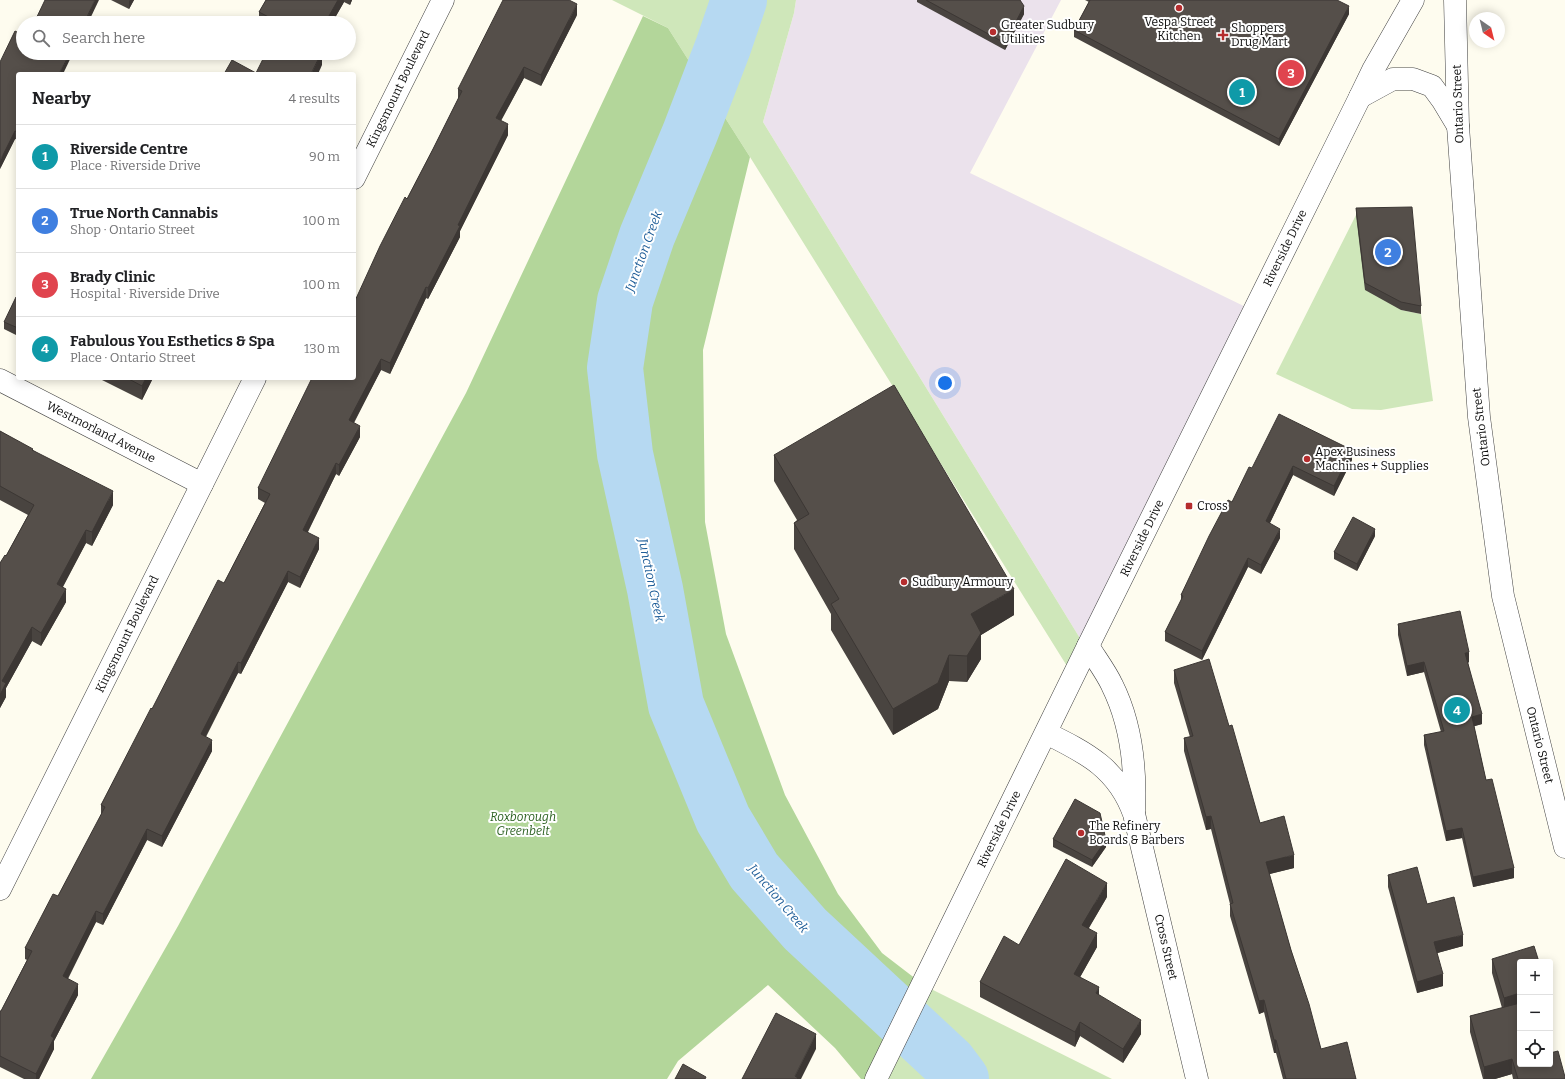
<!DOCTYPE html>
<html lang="en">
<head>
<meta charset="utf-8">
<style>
	:root { --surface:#fff; --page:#f2f2f2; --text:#202124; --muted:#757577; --line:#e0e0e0; --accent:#db2777 }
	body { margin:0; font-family:Bitter,serif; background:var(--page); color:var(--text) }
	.controls { position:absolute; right:12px; bottom:12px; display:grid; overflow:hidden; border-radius:4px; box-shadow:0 2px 10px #0003 }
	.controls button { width:36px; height:36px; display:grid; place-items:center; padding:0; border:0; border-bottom:1px solid var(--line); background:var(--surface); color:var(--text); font:20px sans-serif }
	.compass { position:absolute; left:1469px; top:12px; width:36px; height:36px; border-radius:50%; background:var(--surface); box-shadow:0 2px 10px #0003; rotate:145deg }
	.you { position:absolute; left:945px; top:383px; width:14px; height:14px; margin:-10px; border:3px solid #fff; border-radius:50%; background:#1a73e8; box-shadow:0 0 0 6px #1a73e833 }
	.badge { display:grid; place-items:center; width:26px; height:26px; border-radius:50%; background:var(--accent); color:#fff; font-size:13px; font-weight:700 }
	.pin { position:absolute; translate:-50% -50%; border:2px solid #fff; box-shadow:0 1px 4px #0006 }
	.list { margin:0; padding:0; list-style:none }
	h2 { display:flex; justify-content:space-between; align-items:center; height:52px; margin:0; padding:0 16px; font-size:17px }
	h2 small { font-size:13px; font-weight:400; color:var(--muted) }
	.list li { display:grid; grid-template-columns:26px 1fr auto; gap:12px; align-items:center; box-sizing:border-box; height:64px; padding:0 16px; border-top:1px solid var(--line) }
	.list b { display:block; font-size:15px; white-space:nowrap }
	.list p { margin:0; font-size:13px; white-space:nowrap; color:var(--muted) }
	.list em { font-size:13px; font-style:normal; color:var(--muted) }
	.icon { flex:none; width:22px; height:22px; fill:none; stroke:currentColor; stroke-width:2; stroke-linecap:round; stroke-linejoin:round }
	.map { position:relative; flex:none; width:1565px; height:1079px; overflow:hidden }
	.search { position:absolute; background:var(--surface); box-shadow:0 2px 10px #0003; left:16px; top:16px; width:340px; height:44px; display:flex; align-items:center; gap:10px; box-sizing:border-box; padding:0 14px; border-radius:22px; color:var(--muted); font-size:15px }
	.panel { position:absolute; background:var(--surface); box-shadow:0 2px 10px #0003; left:16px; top:72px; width:340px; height:308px; border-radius:4px }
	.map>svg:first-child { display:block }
	.industrial { fill:#ebe2ec }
	.green { fill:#cfe7ba }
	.forest { fill:#b3d69a }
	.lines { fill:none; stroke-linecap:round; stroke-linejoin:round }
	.river { stroke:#b6d9f2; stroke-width:56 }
	.minor-casing { stroke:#404040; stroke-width:23 }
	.tertiary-casing { stroke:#404040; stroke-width:23 }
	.minor { stroke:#fff; stroke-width:22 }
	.tertiary { stroke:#fff; stroke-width:22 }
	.wall { fill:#494440 }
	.shaded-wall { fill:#3c3734 }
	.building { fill:#554f4a; stroke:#3c3734 }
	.poi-dot { fill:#b52d2e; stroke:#fff; stroke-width:1.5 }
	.labels { text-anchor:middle; stroke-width:4; stroke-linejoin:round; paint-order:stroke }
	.poi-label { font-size:12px; fill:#0d0d0d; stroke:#fff; text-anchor:start }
	.street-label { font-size:12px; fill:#0d0d0d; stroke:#fff }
	.park-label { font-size:12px; font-style:italic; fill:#2c6121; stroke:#fff }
	.water-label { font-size:13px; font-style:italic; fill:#1e5d98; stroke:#fff }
</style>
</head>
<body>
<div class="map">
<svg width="1565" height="1079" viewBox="0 0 1565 1079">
	<rect width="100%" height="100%" fill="#fefcef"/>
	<!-- industrial -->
	<path class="industrial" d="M796,0H1061L970,173L1254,311L1089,653L763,122L794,13Z"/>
	<!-- green -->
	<g class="green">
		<path d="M612,0H796L794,13L763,122L1089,653L1075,679L750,157L668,28Z"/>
		<path d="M1356,215L1401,310L1421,314L1433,401L1381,410L1352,409L1276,374Z"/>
		<path d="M925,986L1112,1079H880Z"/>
	</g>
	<!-- forest -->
	<path class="forest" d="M643,16L668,28L750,157L703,350L705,522L726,634L785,795L838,894L882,953L925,986L880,1079H861L835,1048L768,985L678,1061L667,1079H91L178,926L466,393Z"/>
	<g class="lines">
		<!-- river -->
		<path class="river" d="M739,0L723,47L690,133L647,236L625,301L615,368L625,454L655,589L676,705L723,819L754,871L805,929L949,1063L961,1079"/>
		<!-- minor casing -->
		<g class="minor-casing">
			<g id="minor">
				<path d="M1455,0L1458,126L1479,417L1503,596L1565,847"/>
				<path d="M354,178L443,0"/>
				<path d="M0,380L202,484"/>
				<path d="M1088,646C1096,659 1106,672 1112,685C1131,723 1136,769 1134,811"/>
				<path d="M1046,733C1087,753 1118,769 1134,814L1197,1079"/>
				<path d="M0,889L255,378"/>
			</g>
		</g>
		<!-- tertiary casing -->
		<g class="tertiary-casing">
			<g id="tertiary">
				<path d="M1360,97L1393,79H1413L1432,86L1443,101L1458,126"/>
				<path d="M876,1079L1088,646L1358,101L1373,70L1413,0"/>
			</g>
		</g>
		<!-- minor -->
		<use href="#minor" class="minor"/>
		<!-- tertiary -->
		<use href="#tertiary" class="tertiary"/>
	</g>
	<!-- wall -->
	<g class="wall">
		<path d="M111,0H134L129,9Z"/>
		<path d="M266,0H352L350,5L344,2L332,23H259V12Z"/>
		<path d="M917,0H1020L1024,14L1005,50L917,2Z"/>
		<path d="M1085,0H1337L1349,14L1279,146L1074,37V30L1089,2Z"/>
		<path d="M577,15L541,86L524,78L501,121L508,135L460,231V237L428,299L426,298L390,374L381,370L354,423L360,437L339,476L336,474L308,532L319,549L300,588L288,582L241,674L238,673L206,737L212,751L162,847L147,840L103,925L96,922L68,979L78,995L54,1041V1049L39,1079H24L0,1067V1011H1L27,960L25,959V948L58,896L101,816V805L152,709L224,583L265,503L258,499V488L354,378L407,199L433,149L458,99V89Z"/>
		<path d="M18,74V140L15,139L0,169Z"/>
		<path d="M1356,208L1421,306V314L1401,310L1365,290L1356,215Z"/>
		<path d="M18,298V336L4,329V322Z"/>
		<path d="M98,378H153L142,400Z"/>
		<path d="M0,431L33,450L113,505L92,546L86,543L63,587L66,602L41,646L32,641L6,688V697L0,708V563L6,556L28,515L0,500Z"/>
		<path d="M774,455L1014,615L981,635V659L967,682L949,681L938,709L893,735L831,630V614L794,549V523L797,520L774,481Z"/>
		<path d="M1352,460L1334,496L1293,475L1270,523L1280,538L1261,574L1248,567L1202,660L1165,641V632L1181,601V595L1232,502L1252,468Z"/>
		<path d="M1375,536L1357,571L1334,559V552Z"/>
		<path d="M1398,624L1469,662L1468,663L1482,724L1474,726L1486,780L1514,878L1473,887L1462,838L1446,841L1424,745V735L1441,732L1424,672L1407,676L1398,635Z"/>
		<path d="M1174,670L1229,726L1260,823L1294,868L1269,874L1291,950L1321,1049L1356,1079H1283L1276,1053H1274L1264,1012L1259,1014L1230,916V904L1211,829L1206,830L1184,751V738L1190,737L1174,683Z"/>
		<path d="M1053,839L1106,847L1092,867L1053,847Z"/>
		<path d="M1388,875L1427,904L1463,946L1437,953L1443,986L1417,993L1388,887Z"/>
		<path d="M1107,897L1089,928L1097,947L1080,977L1141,1034L1123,1063L1080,1036L1075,1047L980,997V982L1019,945Z"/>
		<path d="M1492,959L1520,962V1064L1565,1079H1513L1512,1074L1495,1079H1483L1470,1032V1016L1502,1008L1492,973Z"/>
	</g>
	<!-- shaded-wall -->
	<g class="shaded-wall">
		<path d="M95,0H99L88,23H84Z"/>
		<path d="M130,0H134L129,9V1Z"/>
		<path d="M338,0H344V2L332,23H325Z"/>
		<path d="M350,0H352L350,5Z"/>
		<path d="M577,4V15L541,86V75Z"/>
		<path d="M1024,6V14L1005,50V43Z"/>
		<path d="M1349,6V14L1279,146V139Z"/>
		<path d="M70,53H73L63,74H59Z"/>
		<path d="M321,53H322V65L318,74H311Z"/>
		<path d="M524,67V78L496,129V118Z"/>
		<path d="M508,124V135L460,231V237L428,299V288L458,225Z"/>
		<path d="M15,131V139L0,169V161Z"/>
		<path d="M426,287V298L390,374V363Z"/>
		<path d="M381,359V370L349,431V420Z"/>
		<path d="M146,378H153L142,400V386Z"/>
		<path d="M360,426V437L339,476V465Z"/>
		<path d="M1352,450V460L1334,496V486Z"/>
		<path d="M336,463V474L303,541V530Z"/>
		<path d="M1293,466V475L1266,531V521Z"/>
		<path d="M113,491V505L92,546V532Z"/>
		<path d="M1280,529V538L1261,574V565Z"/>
		<path d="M1375,529V536L1357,571V564Z"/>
		<path d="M86,530V543L57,597V584Z"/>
		<path d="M319,538V549L300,588V577Z"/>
		<path d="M1248,558V567L1202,660V651Z"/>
		<path d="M288,571V582L241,674V663Z"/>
		<path d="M66,589V602L41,646V633Z"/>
		<path d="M1014,589V615L981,635V659L967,682V656L971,614Z"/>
		<path d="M32,627V641L6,688V697L0,708V695L2,681Z"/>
		<path d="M1469,652V662L1465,663V653Z"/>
		<path d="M949,655V681L938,709L893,735V709Z"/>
		<path d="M238,662V673L201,745V734Z"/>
		<path d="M1424,662V672L1407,676V666Z"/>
		<path d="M1482,714V724L1472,727V717Z"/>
		<path d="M212,740V751L162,847V836Z"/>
		<path d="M1211,816V829L1206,830V817Z"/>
		<path d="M1462,828V838L1446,841V831Z"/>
		<path d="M147,829V840L103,925V914Z"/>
		<path d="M1106,840V847L1092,867V860Z"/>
		<path d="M1294,855V868L1266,875V862Z"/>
		<path d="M1514,868V878L1473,887V877Z"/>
		<path d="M1107,883V897L1082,939V925Z"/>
		<path d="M96,911V922L63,987V976Z"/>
		<path d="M1097,933V947L1074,988V974Z"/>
		<path d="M1463,935V946L1434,954V942Z"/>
		<path d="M1443,974V986L1417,993V982Z"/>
		<path d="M78,984V995L54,1041V1049L39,1079H36V1074L51,1036Z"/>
		<path d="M1099,987V1001L1096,993Z"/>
		<path d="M1520,993V1007L1504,1012V998Z"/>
		<path d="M1264,1000V1012L1259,1014V1001Z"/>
		<path d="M1141,1020V1034L1123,1063V1049Z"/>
		<path d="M1080,1022V1036L1075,1047V1032Z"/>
		<path d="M816,1034V1049L801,1079H795V1076Z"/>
		<rect x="1274" y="1040" width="2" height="13"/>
		<path d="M1512,1059V1074L1495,1079H1484V1067Z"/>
	</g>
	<!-- building -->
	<g class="building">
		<path d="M45,0H95L84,23H34Z"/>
		<path d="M266,0H338L325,23H280L259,12Z"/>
		<path d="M503,0H569L577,4L541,75L524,67L496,118L508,124L458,225L460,226L428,288L426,287L390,363L381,359L349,420L360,426L339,465L336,463L303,530L319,538L300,577L288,571L241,663L238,662L201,734L212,740L162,836L147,829L103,914L96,911L63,976L78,984L51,1036L54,1038L36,1074L0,1056V1011H1L32,951L25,948L53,894L58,896L105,807L101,805L151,708L152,709L218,580L224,583L270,494L258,488L312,378H354V303L380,246L405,197L407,199L433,149L462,91L458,89Z"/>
		<path d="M926,0H1020L1024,6L1005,43Z"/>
		<path d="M1090,0H1337L1349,6L1279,139L1074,30Z"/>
		<path d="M15,31L23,35V53H70L59,74H18V132L15,131L0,161V62Z"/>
		<path d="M266,53H321L311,74H224L232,60L256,73Z"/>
		<path d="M1412,207L1421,306L1401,302L1365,283L1356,208Z"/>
		<path d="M16,297L18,298V328L4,322Z"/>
		<path d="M127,378H146L142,386Z"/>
		<path d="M894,385L1014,589L971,614L981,633L967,656L949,655L938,683L893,709L831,604L839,599L794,523L809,514L774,455Z"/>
		<path d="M1279,414L1352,450L1334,486L1293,466L1266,521L1280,529L1261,565L1248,558L1202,651L1165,632L1183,596L1181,595L1209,536L1228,500L1232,502L1249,467L1252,468Z"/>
		<path d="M0,431L33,449L32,450L113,491L92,532L86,530L57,584L66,589L41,633L32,627L2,681L6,683L0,695V563L5,555L6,556L34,505L0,486Z"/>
		<path d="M1353,517L1375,529L1357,564L1334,552Z"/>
		<path d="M1460,611L1469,652L1465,653L1482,714L1472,717L1486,780L1492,779L1514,868L1473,877L1462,828L1446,831L1424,735L1444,731L1424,662L1407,666L1398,624Z"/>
		<path d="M1209,659L1229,726L1232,725L1260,823L1284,816L1294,855L1266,862L1291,950L1309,1004L1321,1049L1347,1042L1356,1079H1286L1276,1040H1274L1264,1000L1259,1001L1230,904L1233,903L1211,816L1206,817L1184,738L1193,736L1174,670Z"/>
		<path d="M1075,799L1100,813L1106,840L1092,860L1053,839Z"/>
		<path d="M1066,859L1107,883L1082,925L1097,933L1074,974L1099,987L1096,993L1141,1020L1123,1049L1080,1022L1075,1032L980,982L1004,936L1019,945Z"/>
		<path d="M1417,867L1427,904L1454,897L1463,935L1434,942L1443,974L1417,982L1388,875Z"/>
		<path d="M1534,946L1539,962H1520V993L1504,998L1492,959Z"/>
		<path d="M1520,1003V1064H1550V1053L1558,1051L1565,1077V1079H1518L1512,1059L1484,1067L1470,1016Z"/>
		<path d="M776,1013L816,1034L795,1076L798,1078L797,1079H742Z"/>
		<path d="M683,1064L706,1077L705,1079H675Z"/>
	</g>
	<!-- markers -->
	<g class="poi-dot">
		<circle cx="1179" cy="8" r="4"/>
		<circle cx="993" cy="32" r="4"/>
		<path d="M1221 29h4v4h4v4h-4v4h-4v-4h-4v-4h4z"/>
		<circle cx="1307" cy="459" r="4"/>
		<rect x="1185" y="502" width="8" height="8" rx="2"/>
		<circle cx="904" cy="582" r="4"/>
		<circle cx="1081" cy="833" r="4"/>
	</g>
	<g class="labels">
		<!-- poi labels -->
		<g class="poi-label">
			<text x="1179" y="26" text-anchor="middle">Vespa Street<tspan x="1179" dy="14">Kitchen</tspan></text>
			<text x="1001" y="29">Greater Sudbury<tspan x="1001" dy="14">Utilities</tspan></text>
			<text x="1231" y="32">Shoppers<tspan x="1231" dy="14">Drug Mart</tspan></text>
			<text x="1315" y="456">Apex Business<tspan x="1315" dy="14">Machines + Supplies</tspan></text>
			<text x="1197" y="510">Cross</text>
			<text x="912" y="586">Sudbury Armoury</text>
			<text x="1089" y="830">The Refinery<tspan x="1089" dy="14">Boards &amp; Barbers</tspan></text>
		</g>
		<!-- street labels -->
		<g class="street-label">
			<text transform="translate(398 89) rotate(-64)" y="4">Kingsmount Boulevard</text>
			<text transform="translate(1458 104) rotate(-92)" y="4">Ontario Street</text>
			<text transform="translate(1285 248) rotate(-64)" y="4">Riverside Drive</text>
			<text transform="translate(1481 427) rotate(-97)" y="4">Ontario Street</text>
			<text transform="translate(101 432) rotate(27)" y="4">Westmorland Avenue</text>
			<text transform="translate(1142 538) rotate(-64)" y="4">Riverside Drive</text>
			<text transform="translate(127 634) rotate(-64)" y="4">Kingsmount Boulevard</text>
			<text transform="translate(1540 745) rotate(76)" y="4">Ontario Street</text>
			<text transform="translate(999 829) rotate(-64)" y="4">Riverside Drive</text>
			<text transform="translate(1166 947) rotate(77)" y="4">Cross Street</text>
		</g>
		<!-- park labels -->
		<g class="park-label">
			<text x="523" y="821">Roxborough<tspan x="523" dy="14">Greenbelt</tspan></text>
		</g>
		<!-- water labels -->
		<g class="water-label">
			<text transform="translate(643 251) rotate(-70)" y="5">Junction Creek</text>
			<text transform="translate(652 580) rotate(78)" y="5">Junction Creek</text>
			<text transform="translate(779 898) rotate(50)" y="5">Junction Creek</text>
		</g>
	</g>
</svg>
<div class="controls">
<button>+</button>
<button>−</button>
<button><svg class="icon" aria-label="locate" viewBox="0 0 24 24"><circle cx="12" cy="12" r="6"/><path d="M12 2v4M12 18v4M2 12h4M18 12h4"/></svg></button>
</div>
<svg class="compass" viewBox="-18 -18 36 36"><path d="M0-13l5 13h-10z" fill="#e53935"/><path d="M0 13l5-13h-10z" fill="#757577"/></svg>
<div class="you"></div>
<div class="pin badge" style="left:1242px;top:92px;background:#0f9aa8">1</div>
<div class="pin badge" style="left:1388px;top:252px;background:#3f7fe0">2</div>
<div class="pin badge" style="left:1291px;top:73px;background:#e0444e">3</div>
<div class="pin badge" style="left:1457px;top:710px;background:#0f9aa8">4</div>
<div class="search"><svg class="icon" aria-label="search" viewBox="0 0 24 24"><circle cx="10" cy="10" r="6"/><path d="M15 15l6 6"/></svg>Search here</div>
<section class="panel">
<h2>Nearby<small>4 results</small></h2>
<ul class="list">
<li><span class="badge" style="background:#0f9aa8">1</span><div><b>Riverside Centre</b><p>Place · Riverside Drive</p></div><em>90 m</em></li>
<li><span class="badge" style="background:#3f7fe0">2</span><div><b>True North Cannabis</b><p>Shop · Ontario Street</p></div><em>100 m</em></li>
<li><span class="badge" style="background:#e0444e">3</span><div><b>Brady Clinic</b><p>Hospital · Riverside Drive</p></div><em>100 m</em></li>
<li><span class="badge" style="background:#0f9aa8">4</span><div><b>Fabulous You Esthetics &amp; Spa</b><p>Place · Ontario Street</p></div><em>130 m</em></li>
</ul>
</section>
</div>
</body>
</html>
